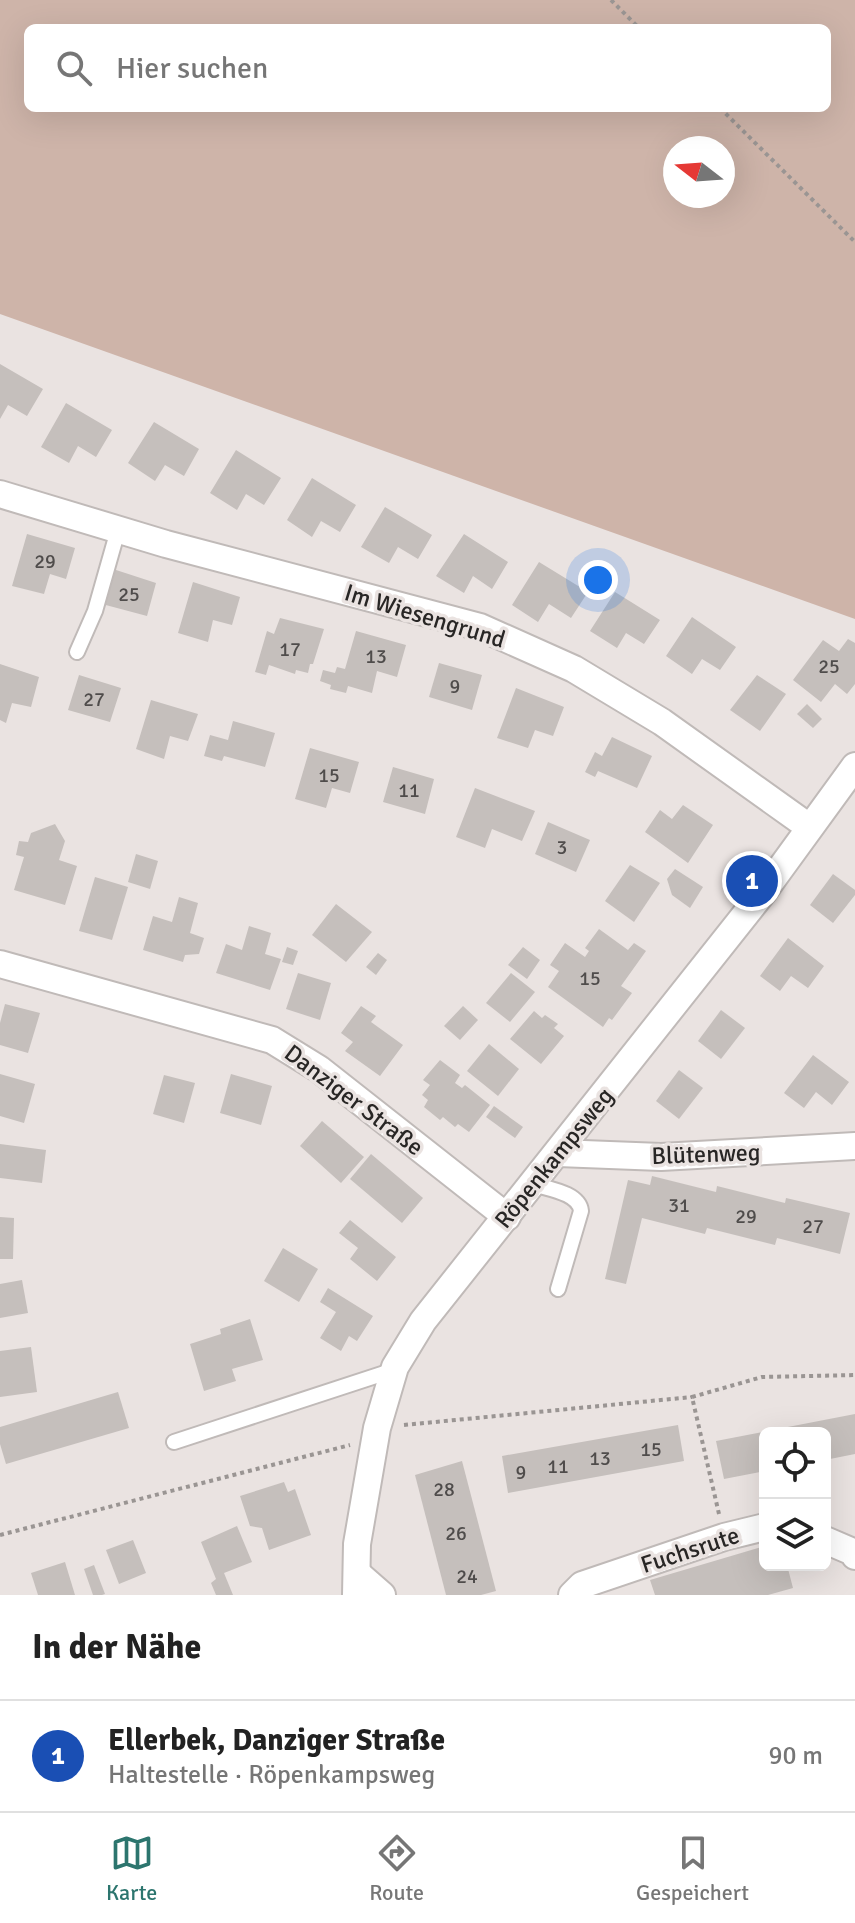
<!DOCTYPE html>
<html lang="de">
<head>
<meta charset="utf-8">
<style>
	:root { --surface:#fff; --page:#f2f2f2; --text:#222; --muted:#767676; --line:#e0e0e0; --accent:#2c756e }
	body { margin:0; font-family:Signika,sans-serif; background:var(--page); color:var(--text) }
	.controls { position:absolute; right:24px; bottom:24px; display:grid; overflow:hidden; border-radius:12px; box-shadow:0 8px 32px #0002 }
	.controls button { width:72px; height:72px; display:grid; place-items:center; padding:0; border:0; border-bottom:2px solid var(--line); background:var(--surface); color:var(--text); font:40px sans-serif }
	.compass { position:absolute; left:663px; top:136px; width:72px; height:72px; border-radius:50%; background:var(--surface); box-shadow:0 8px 32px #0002; rotate:287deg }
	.you { position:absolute; left:598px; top:580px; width:28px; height:28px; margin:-20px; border:6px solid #fff; border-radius:50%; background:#1a73e8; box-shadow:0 0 0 12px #1a73e833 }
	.badge { display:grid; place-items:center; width:52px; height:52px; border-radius:50%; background:var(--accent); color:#fff; font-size:26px; font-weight:700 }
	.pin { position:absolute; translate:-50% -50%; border:4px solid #fff; box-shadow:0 2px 8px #0006 }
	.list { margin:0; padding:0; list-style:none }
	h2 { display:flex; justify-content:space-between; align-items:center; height:104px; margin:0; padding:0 32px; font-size:34px }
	h2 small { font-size:26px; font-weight:400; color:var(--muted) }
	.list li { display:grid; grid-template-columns:52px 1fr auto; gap:24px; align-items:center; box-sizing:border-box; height:112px; padding:0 32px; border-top:2px solid var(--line) }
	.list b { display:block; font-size:30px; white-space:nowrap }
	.list p { margin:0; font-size:26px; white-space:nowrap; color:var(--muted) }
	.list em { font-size:26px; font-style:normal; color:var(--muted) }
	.icon { flex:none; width:44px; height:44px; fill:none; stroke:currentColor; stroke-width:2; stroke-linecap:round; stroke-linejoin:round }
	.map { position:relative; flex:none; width:855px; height:1595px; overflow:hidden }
	.search { position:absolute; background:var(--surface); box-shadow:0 8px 32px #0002; left:24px; right:24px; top:24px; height:88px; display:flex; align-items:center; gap:20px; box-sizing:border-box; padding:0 28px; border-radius:12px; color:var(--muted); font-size:30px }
	.sheet { height:216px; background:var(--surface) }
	nav { display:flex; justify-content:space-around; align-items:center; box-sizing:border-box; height:112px; border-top:2px solid var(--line); background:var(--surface); font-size:22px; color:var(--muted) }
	nav a { display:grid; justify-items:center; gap:4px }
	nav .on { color:var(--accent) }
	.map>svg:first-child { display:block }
	.green { fill:#ceb4a9; fill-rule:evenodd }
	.building { fill:#c5bfbc }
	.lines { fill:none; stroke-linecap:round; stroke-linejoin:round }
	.service-casing { stroke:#c0bab8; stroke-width:18 }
	.minor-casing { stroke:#c0bab8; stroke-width:30 }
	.path { stroke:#9a9593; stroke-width:4; stroke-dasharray:4 4; stroke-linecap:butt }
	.service { stroke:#fff; stroke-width:14 }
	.minor { stroke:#fff; stroke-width:26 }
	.labels { text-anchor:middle; stroke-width:7; stroke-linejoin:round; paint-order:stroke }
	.number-label { font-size:20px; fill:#4f4c4b }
	.street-label { font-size:24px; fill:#282625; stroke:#eae3e1 }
</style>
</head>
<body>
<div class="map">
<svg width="855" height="1595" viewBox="0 0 855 1595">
	<rect width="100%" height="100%" fill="#eae3e1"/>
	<!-- green -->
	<path class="green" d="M0,0H855V619L0,314ZM28,28H827V108H28ZM675,148H723V196H675Z"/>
	<!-- building -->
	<g class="building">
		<path d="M0,364L43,389L27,416L8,405L0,419Z"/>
		<path d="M66,403L112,430L96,457L78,446L69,463L41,447Z"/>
		<path d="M154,422L199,449L184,476L165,465L155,481L128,463Z"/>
		<path d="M236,450L281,478L264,505L246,494L237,510L210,493Z"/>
		<path d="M312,478L356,505L340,532L321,521L312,537L287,520Z"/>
		<path d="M385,507L432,535L418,559L398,547L389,563L361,547Z"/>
		<path d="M27,534L75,548L66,579L50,574L44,594L12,586Z"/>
		<path d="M464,534L508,562L492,589L473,576L464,593L436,576Z"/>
		<path d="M539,562L588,592L571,618L549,604L538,622L512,605Z"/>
		<path d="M113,569L156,583L147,616L102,604Z"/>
		<path d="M193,582L240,597L232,625L213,620L208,642L178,633Z"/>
		<path d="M615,592L660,620L644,644L626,633L617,648L590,631Z"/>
		<path d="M692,617L736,647L720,670L702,659L692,674L666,656Z"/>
		<path d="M280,618L324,629L313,664H310L308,673L296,670L295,674L269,665L266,675L255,672L267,631L274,634Z"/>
		<path d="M356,631L406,645L397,677L377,671L372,693L348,686L346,693L330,689L331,685L320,681L323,670L335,673L337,667L345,669Z"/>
		<path d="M848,639L855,643V684L847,694L835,684L821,702L793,680L823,640L839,651Z"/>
		<path d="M439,663L482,675L472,710L429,697Z"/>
		<path d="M0,664L39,677L31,707L12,703L6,723L0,720Z"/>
		<path d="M79,675L121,688L110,722L68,710Z"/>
		<path d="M757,675L786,694L760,731L730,710Z"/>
		<path d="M516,688L564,707L553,736L535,730L528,748L497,738Z"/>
		<path d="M151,700L198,714L188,741L170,736L164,759L136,749Z"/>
		<path d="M807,704L822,719L813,728L797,714Z"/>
		<path d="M233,721L275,733L265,767L224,756L222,761L204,756L210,735L228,740Z"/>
		<path d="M612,737L652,756L637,788L598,771L595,777L585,772L595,752L602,756Z"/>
		<path d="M310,748L359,762L350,793L332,788L326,808L295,799Z"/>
		<path d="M393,767L434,779L425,814L383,802Z"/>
		<path d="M475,788L535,811L522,841L492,829L485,848L456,837Z"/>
		<path d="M683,805L713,825L688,863L645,832L660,810L672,819Z"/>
		<path d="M548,822L590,840L576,872L535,854Z"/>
		<path d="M55,824L65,841L59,860L77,866L65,905L14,890L24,857L16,855L19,841L28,842L31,833Z"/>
		<path d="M136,854L158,861L150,889L128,882Z"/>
		<path d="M630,865L660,883L634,922L605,901Z"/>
		<path d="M675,869L703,887L690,908L672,895L667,879Z"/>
		<path d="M833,874L855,890V895L833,923L810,905Z"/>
		<path d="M95,877L128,887L112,940L79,931Z"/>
		<path d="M179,897L198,903L190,933L204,938L199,954L185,955L183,962L143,950L153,916L172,922Z"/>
		<path d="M336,904L372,932L346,962L312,935Z"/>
		<path d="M249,926L271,933L265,954L281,959L270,990L216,973L226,944L242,950Z"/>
		<path d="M599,929L628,950L634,943L646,951L621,986L632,993L612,1020L609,1018L603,1027L548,987L559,971L550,965L565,943L585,957L589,951L585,948Z"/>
		<path d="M788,938L824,966L808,988L791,976L780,991L760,976Z"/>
		<path d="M287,947L298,951L293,965L282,962Z"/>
		<path d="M523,947L540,960L527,979L508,965Z"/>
		<path d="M378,953L387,960L376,975L366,967Z"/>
		<path d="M298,973L331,983L320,1020L286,1009Z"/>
		<path d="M511,973L535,992L510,1022L486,1003Z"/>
		<path d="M5,1004L40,1013L28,1053L0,1045V1023Z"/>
		<path d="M361,1006L376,1016L371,1022L403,1045L380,1076L345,1051L353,1042L341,1033Z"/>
		<path d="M463,1006L478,1020L460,1040L444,1026Z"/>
		<path d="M721,1010L745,1028L721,1059L698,1041Z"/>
		<path d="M534,1011L542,1018L545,1015L558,1024L554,1028L564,1036L541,1064L510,1039Z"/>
		<path d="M489,1044L519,1069L498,1096L467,1071Z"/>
		<path d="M813,1055L849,1082L832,1105L816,1092L804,1108L784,1093Z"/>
		<path d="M440,1060L460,1075L455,1083L462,1088L465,1085L490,1105L469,1132L458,1124L455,1127L443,1117L440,1120L424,1107L428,1100L422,1095L430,1085L423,1080Z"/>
		<path d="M679,1070L703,1088L679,1119L656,1101Z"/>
		<path d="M0,1074L35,1084L24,1123L0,1116Z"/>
		<path d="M231,1074L272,1086L261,1125L220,1113Z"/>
		<path d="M164,1075L195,1083L184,1123L153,1114Z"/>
		<path d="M494,1106L523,1127L515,1138L486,1117Z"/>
		<path d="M322,1121L364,1157L341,1183L300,1146Z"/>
		<path d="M0,1144L46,1150L42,1183L0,1178Z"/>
		<path d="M371,1154L423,1198L402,1223L350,1179Z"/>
		<path d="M652,1176L716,1192L717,1186L785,1203L786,1198L850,1213L840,1254L777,1238L775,1245L707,1228L705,1234L642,1218L626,1284L605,1279L628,1180L650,1185Z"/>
		<path d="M0,1217L14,1218L13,1259H0Z"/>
		<path d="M350,1220L396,1257L377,1281L350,1259L358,1248L339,1233Z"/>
		<path d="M283,1248L318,1269L299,1302L264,1281Z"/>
		<path d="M22,1280L28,1313L0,1318V1284Z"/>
		<path d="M328,1288L373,1316L357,1341L349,1336L341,1351L320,1338L336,1312L320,1302Z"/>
		<path d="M250,1319L263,1360L232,1369L236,1381L204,1391L190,1344L221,1334L220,1329Z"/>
		<path d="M31,1347L37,1392L0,1397V1351Z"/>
		<path d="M118,1392L129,1428L6,1464L0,1444V1427Z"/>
		<path d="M855,1414V1454L825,1460V1433H765V1471L724,1479L716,1441Z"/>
		<path d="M678,1425L684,1461L508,1493L502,1456Z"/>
		<path d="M462,1461L496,1591L481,1595H446L415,1475Z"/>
		<path d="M284,1482L288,1492L295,1489L311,1535L269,1550L262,1528L250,1526L240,1496Z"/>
		<path d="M237,1526L252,1562L224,1573L233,1595H216L211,1583L216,1579L201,1542Z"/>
		<path d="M133,1540L146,1573L119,1584L106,1550Z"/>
		<path d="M765,1546V1565H787L793,1588L768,1595H655L650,1580Z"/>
		<path d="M65,1562L75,1595H38L31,1573Z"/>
		<path d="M94,1565L105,1594L102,1595H93L84,1569Z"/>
	</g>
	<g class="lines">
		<!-- service casing -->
		<g class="service-casing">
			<g id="service">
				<path d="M77,652L95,611L118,530"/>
				<path d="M533,1184C549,1189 579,1193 581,1211L558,1289"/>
				<path d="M174,1442L394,1370"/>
			</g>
		</g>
		<!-- minor casing -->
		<g class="minor-casing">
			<g id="minor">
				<path d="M0,494L166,544L480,627L574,669L662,722L809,827"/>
				<path d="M0,964L272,1040L319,1069L507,1217"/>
				<path d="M558,1153L661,1157L855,1146"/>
				<path d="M825,1540L853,1552L855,1556"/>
				<path d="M358,1574L382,1595"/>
				<path d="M356,1595L357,1544L377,1428L395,1367L423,1321L764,891L855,766"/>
				<path d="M572,1595L582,1585L724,1537L765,1527"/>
			</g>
		</g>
		<!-- path -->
		<g class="path">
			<path d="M611,0L639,28"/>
			<path d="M720,108L855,242"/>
			<path d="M404,1425L692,1397"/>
			<path d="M719,1514L692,1397L762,1377L855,1375"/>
			<path d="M0,1535L350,1445"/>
		</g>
		<!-- service -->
		<use href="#service" class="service"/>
		<!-- minor -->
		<use href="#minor" class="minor"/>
	</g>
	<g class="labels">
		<!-- number labels -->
		<g class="number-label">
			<text x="45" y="568">29</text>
			<text x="129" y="601">25</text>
			<text x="290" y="656">17</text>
			<text x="376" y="663">13</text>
			<text x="829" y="673">25</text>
			<text x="455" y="693">9</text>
			<text x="94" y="706">27</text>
			<text x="329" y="782">15</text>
			<text x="409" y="797">11</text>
			<text x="562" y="854">3</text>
			<text x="590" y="985">15</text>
			<text x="679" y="1212">31</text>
			<text x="746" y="1223">29</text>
			<text x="813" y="1233">27</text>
			<text x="651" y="1456">15</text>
			<text x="600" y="1465">13</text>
			<text x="558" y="1473">11</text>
			<text x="521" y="1479">9</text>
			<text x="444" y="1496">28</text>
			<text x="456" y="1540">26</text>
			<text x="467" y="1583">24</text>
		</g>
		<!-- street labels -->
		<g class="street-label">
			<text transform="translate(425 616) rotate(17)" y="8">Im Wiesengrund</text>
			<text transform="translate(354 1100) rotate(37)" y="8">Danziger Straße</text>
			<text transform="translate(706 1154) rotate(-2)" y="8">Blütenweg</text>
			<text transform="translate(554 1158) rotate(-51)" y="8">Röpenkampsweg</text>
			<text transform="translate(690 1550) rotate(-18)" y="8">Fuchsrute</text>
		</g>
	</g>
</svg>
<div class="controls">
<button><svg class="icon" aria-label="locate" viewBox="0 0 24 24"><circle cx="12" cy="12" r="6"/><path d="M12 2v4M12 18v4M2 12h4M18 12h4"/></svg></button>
<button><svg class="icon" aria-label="layers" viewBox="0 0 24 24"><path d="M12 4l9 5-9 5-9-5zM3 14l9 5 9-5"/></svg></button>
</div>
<svg class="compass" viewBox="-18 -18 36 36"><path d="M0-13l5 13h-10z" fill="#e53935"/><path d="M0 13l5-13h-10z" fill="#767676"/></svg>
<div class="you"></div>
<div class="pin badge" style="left:752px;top:881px;background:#1a4fb4">1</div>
<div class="search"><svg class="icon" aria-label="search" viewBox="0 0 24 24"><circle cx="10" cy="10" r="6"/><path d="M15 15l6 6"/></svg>Hier suchen</div>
</div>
<section class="sheet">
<h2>In der Nähe<small></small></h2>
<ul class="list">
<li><span class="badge" style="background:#1a4fb4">1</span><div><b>Ellerbek, Danziger Straße</b><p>Haltestelle · Röpenkampsweg</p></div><em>90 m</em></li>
</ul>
</section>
<nav>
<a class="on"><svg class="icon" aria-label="map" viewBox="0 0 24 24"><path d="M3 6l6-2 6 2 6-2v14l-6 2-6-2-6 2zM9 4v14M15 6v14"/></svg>Karte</a>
<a><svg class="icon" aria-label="directions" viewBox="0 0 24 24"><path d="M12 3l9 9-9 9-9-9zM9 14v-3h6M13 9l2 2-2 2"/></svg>Route</a>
<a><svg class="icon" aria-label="saved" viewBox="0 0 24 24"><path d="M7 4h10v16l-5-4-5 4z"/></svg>Gespeichert</a>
</nav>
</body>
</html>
